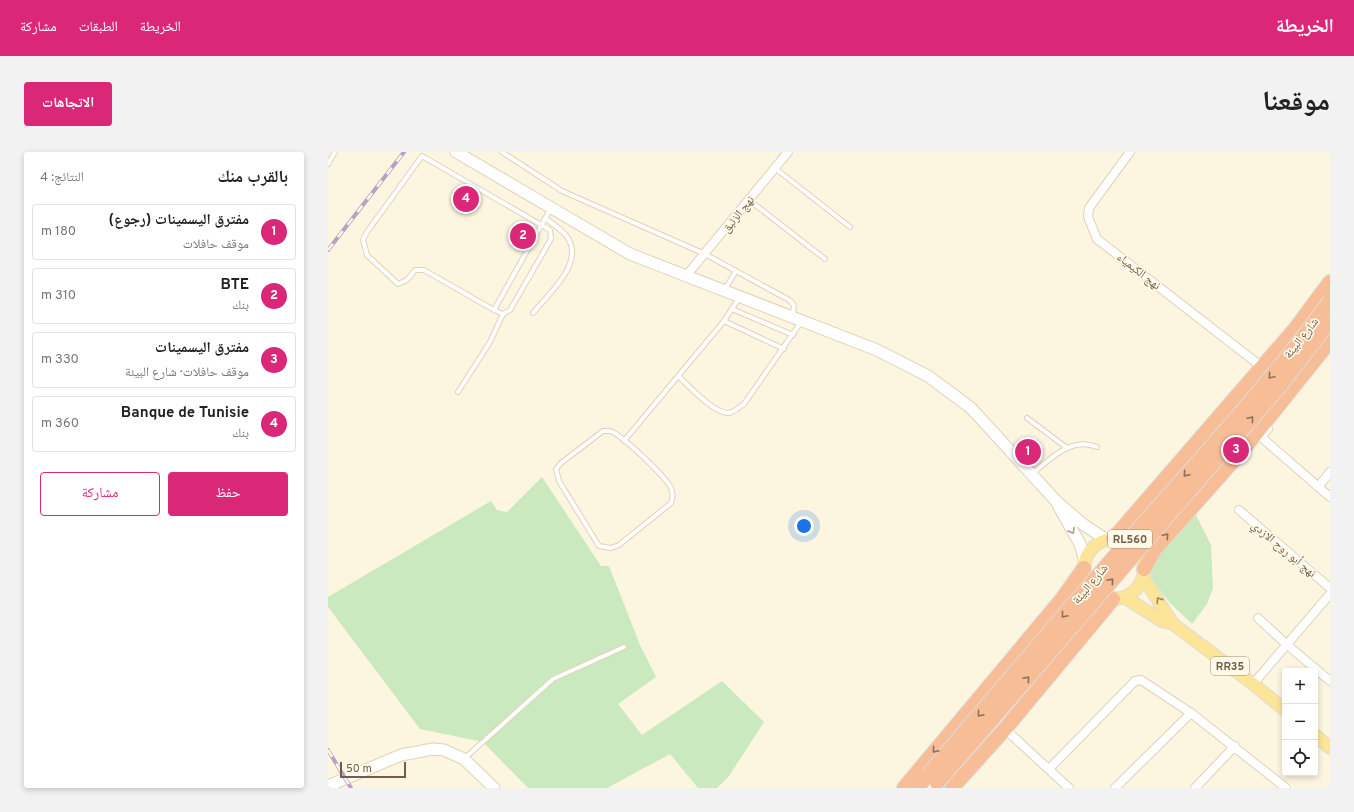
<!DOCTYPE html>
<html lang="ar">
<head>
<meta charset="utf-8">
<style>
	:root { --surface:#fff; --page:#f2f2f2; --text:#222; --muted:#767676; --line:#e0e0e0; --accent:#db2777 }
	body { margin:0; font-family:Overpass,"Noto Naskh Arabic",sans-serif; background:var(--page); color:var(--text); direction:rtl }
	.controls { position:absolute; right:12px; bottom:12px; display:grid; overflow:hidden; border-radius:4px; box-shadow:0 2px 6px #0003 }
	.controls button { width:36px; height:36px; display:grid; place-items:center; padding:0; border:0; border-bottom:1px solid var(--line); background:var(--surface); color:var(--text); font:20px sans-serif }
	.scale { position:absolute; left:12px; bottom:10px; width:66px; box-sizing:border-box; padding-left:4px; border:2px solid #735d48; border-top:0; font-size:11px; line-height:14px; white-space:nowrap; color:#735d48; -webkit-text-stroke:3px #fff9e7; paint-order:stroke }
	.you { position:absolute; left:476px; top:374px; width:14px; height:14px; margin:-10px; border:3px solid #fff; border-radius:50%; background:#1a73e8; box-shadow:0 0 0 6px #1a73e833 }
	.badge { display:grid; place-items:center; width:26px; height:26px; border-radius:50%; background:var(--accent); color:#fff; font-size:13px; font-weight:700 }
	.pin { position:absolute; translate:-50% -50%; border:2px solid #fff; box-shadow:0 1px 4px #0006 }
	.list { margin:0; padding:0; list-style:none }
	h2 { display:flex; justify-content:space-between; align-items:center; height:52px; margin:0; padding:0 16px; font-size:17px }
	h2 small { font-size:13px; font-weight:400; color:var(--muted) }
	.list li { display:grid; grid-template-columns:26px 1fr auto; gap:12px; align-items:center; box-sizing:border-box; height:56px; margin:0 8px 8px; padding:0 8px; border:1px solid var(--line); border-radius:4px }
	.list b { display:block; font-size:15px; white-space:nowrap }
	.list p { margin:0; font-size:13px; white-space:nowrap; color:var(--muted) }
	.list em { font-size:13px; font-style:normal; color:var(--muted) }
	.actions { display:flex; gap:8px; padding:12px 16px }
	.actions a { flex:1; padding:9px 0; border:1px solid var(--accent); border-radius:4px; text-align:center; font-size:14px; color:var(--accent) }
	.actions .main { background:var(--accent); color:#fff }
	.icon { flex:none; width:22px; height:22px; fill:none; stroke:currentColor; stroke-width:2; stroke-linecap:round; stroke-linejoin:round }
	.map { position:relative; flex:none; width:1002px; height:636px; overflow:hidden; direction:ltr; border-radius:4px }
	header { display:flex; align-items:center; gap:24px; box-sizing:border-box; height:56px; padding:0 20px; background:var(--accent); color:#fff }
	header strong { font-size:19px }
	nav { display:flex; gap:22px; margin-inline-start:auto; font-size:14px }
	.intro { display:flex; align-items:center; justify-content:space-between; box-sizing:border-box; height:96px; padding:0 24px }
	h1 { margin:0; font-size:28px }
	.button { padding:10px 18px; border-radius:4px; background:var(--accent); color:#fff; font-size:14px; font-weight:700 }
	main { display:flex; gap:24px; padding:0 24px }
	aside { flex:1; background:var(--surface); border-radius:4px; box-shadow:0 2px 6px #0003 }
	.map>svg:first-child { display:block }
	.green { fill:#cbe9bf }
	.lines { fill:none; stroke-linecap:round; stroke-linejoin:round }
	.lane-casing { stroke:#e0d2bc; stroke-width:6 }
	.street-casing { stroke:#e0d2bc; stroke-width:10 }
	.secondary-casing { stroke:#e2d1b7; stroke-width:13 }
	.primary-casing { stroke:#e0dbd7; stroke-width:14 }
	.highway-casing { stroke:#e0dbd7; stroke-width:16 }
	.lane { stroke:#fff; stroke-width:4 }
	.street { stroke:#fff; stroke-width:8 }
	.secondary { stroke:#fff; stroke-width:11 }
	.primary { stroke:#fce598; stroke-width:12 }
	.highway { stroke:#f7bd96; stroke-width:14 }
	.rail-casing { stroke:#b9a0c5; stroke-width:4 }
	.rail { stroke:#fff9e7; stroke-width:2.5; stroke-dasharray:8; stroke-linecap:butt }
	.highway-bridge-casing { stroke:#e0dbd7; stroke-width:16; stroke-linecap:butt }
	.highway-bridge { stroke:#f7bd96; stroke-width:14 }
	.oneway { stroke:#8d7058 }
	.oneway2 { stroke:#ab9e91 }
	.oneway3 { stroke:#9c8660 }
	.labels { text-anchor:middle; stroke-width:3.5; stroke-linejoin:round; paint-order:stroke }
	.shield { fill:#fff9e7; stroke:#9d8c78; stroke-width:1 }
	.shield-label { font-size:11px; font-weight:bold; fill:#735d48 }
	.street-label { font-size:12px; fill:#735d48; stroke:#fff9e7 }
</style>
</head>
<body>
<header>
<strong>الخريطة</strong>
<nav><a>الخريطة</a><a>الطبقات</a><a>مشاركة</a></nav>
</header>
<div class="intro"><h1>موقعنا</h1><a class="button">الاتجاهات</a></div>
<main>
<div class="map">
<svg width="1002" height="636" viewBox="0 0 1002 636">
	<rect width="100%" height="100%" fill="#fcf5e0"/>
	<!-- green -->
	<g class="green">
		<path d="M214,325L273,414H281L312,493L328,525L290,552L314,583L394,529L436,570L401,624L389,636H370L342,602L279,636H200L155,590L92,577L0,455V445L163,349L169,358L179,360Z"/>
		<path d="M863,353L883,393L885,436L879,452L864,472L843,452L823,427L821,412Z"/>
	</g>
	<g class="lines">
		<!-- lane casing -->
		<g class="lane-casing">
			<g id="lane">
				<path d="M174,0L234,39L377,102L461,148C468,153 466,156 464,163"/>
				<path d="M94,4L222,78L223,87L182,158L175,162L166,158L96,118H87L79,128L70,132L39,103L35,88L39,80Z"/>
				<path d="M0,12L7,0"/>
				<path d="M448,17L522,75"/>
				<path d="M421,48L497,107"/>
				<path d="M397,137L408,119"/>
				<path d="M404,157L465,183"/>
				<path d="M166,158L223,56"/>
				<path d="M205,161C221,141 260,109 237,82C231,76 224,71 217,66"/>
				<path d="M396,169L456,197"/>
				<path d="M351,225C362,235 385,260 399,261C406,261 411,255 416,252L473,170"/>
				<path d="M130,240L162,190L175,162"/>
				<path d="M699,266L739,296"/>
				<path d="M275,279C277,279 280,279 282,279C293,282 338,325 343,336C345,341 345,346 343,351L291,393L283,396L271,394L231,329L228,317L233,311Z"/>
				<path d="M296,289L396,169L411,146"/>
				<path d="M704,322C722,307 744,284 769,295"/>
				<path d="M137,606L225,527L296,495"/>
			</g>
		</g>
		<!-- street casing -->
		<g class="street-casing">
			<g id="street">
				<path d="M802,0L761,56L760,65L769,87L934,215"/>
				<path d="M358,124L460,0"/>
				<path d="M940,277L933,285L1002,345"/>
				<path d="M990,335L1002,320"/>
				<path d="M911,358L1002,436"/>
				<path d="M930,466L958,492L1002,529"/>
				<path d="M925,532L1002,442"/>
				<path d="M677,577L741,636"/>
				<path d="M721,617L807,529L813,528L863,561L958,636"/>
				<path d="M787,636L863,561"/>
				<path d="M867,636L907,594"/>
			</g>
		</g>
		<!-- secondary casing -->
		<g class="secondary-casing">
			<g id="secondary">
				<path d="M128,0L302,102L549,198L600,224L643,256L728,349L756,373L779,388"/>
				<path d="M730,353L752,392L757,410"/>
				<path d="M0,634L73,603L105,597L116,598L136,607L166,636"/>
			</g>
		</g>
		<!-- primary casing -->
		<g class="primary-casing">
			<g id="primary">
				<circle cx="786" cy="417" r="30"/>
				<path d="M815,425L845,472"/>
				<path d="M796,445L834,469L845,472L925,532L957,558"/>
				<path d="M987,583L1002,596"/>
			</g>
		</g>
		<!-- highway casing -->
		<g class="highway-casing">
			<g id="highway">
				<path d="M785,387L967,177L1002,130"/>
				<path d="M816,417L827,397L914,299L1002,189"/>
				<path d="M576,636L734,447L756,416"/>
				<path d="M589,636L600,623"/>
				<path d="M624,636L677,577L785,447"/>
			</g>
		</g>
		<!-- lane -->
		<use href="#lane" class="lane"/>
		<!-- street -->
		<use href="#street" class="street"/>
		<!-- secondary -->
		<use href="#secondary" class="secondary"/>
		<!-- primary -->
		<use href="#primary" class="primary"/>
		<!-- highway -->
		<use href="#highway" class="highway"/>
		<!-- rail casing -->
		<g class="rail-casing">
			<g id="rail">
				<path d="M0,98L76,0"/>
				<path d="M0,598L23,636"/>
			</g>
		</g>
		<!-- rail -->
		<use href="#rail" class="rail"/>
		<!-- highway-bridge casing -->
		<g class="highway-bridge-casing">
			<g id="highway-bridge">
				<path d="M600,623C667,544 733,465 801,388C869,310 941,233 1002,149"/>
				<path d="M609,631L952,234L1002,169"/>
			</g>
		</g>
		<!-- highway-bridge -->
		<use href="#highway-bridge" class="highway-bridge"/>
	</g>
	<!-- one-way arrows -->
	<defs><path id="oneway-chevron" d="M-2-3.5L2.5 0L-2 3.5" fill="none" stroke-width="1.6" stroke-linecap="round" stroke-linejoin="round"/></defs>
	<g class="oneway">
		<use href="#oneway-chevron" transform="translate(943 224) rotate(130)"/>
		<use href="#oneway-chevron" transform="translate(923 267) rotate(-49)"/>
		<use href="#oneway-chevron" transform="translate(858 322) rotate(131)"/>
		<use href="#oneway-chevron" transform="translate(838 384) rotate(-49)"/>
		<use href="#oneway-chevron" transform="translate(783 429) rotate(-49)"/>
		<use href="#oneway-chevron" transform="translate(736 463) rotate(130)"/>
		<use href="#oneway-chevron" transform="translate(699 527) rotate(-49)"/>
		<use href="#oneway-chevron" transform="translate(652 562) rotate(130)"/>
		<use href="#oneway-chevron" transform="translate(607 598) rotate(130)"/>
	</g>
	<use class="oneway2" href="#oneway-chevron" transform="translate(744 379) rotate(60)"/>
	<use class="oneway3" href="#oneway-chevron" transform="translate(831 448) rotate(-125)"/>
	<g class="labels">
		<!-- shield labels -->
		<g class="shield">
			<rect x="780" y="378" width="44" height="18" rx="3"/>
			<rect x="883" y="505" width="38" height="18" rx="3"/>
		</g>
		<g class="shield-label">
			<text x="802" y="391">RL560</text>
			<text x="902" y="518">RR35</text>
		</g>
		<!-- street labels -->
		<g class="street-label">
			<text transform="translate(410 62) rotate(-51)" y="4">نهج الزئبق</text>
			<text transform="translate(811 119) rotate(38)" y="4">نهج الكيمياء</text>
			<text transform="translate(973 186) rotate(-52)" y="4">شارع البيئة</text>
			<text transform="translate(956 397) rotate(40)" y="4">نهج أبو روح الازدي</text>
			<text transform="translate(762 432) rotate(-50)" y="4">شارع البيئة</text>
		</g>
	</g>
</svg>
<div class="controls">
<button>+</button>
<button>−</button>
<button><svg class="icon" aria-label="locate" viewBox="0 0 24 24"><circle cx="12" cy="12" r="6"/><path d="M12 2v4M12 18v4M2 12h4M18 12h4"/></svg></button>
</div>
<div class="scale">50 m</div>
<div class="you"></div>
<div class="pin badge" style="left:700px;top:300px">1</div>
<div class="pin badge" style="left:195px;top:84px">2</div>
<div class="pin badge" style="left:908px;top:298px">3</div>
<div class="pin badge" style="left:138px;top:47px">4</div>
</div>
<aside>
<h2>بالقرب منك<small>النتائج: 4</small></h2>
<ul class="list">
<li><span class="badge">1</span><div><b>مفترق اليسمينات (رجوع)</b><p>موقف حافلات</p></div><em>180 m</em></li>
<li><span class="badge">2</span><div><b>BTE</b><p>بنك</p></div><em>310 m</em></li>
<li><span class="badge">3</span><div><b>مفترق اليسمينات</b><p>موقف حافلات · شارع البيئة</p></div><em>330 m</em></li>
<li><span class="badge">4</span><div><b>Banque de Tunisie</b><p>بنك</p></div><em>360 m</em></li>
</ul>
<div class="actions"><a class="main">حفظ</a><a>مشاركة</a></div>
</aside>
</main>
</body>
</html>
